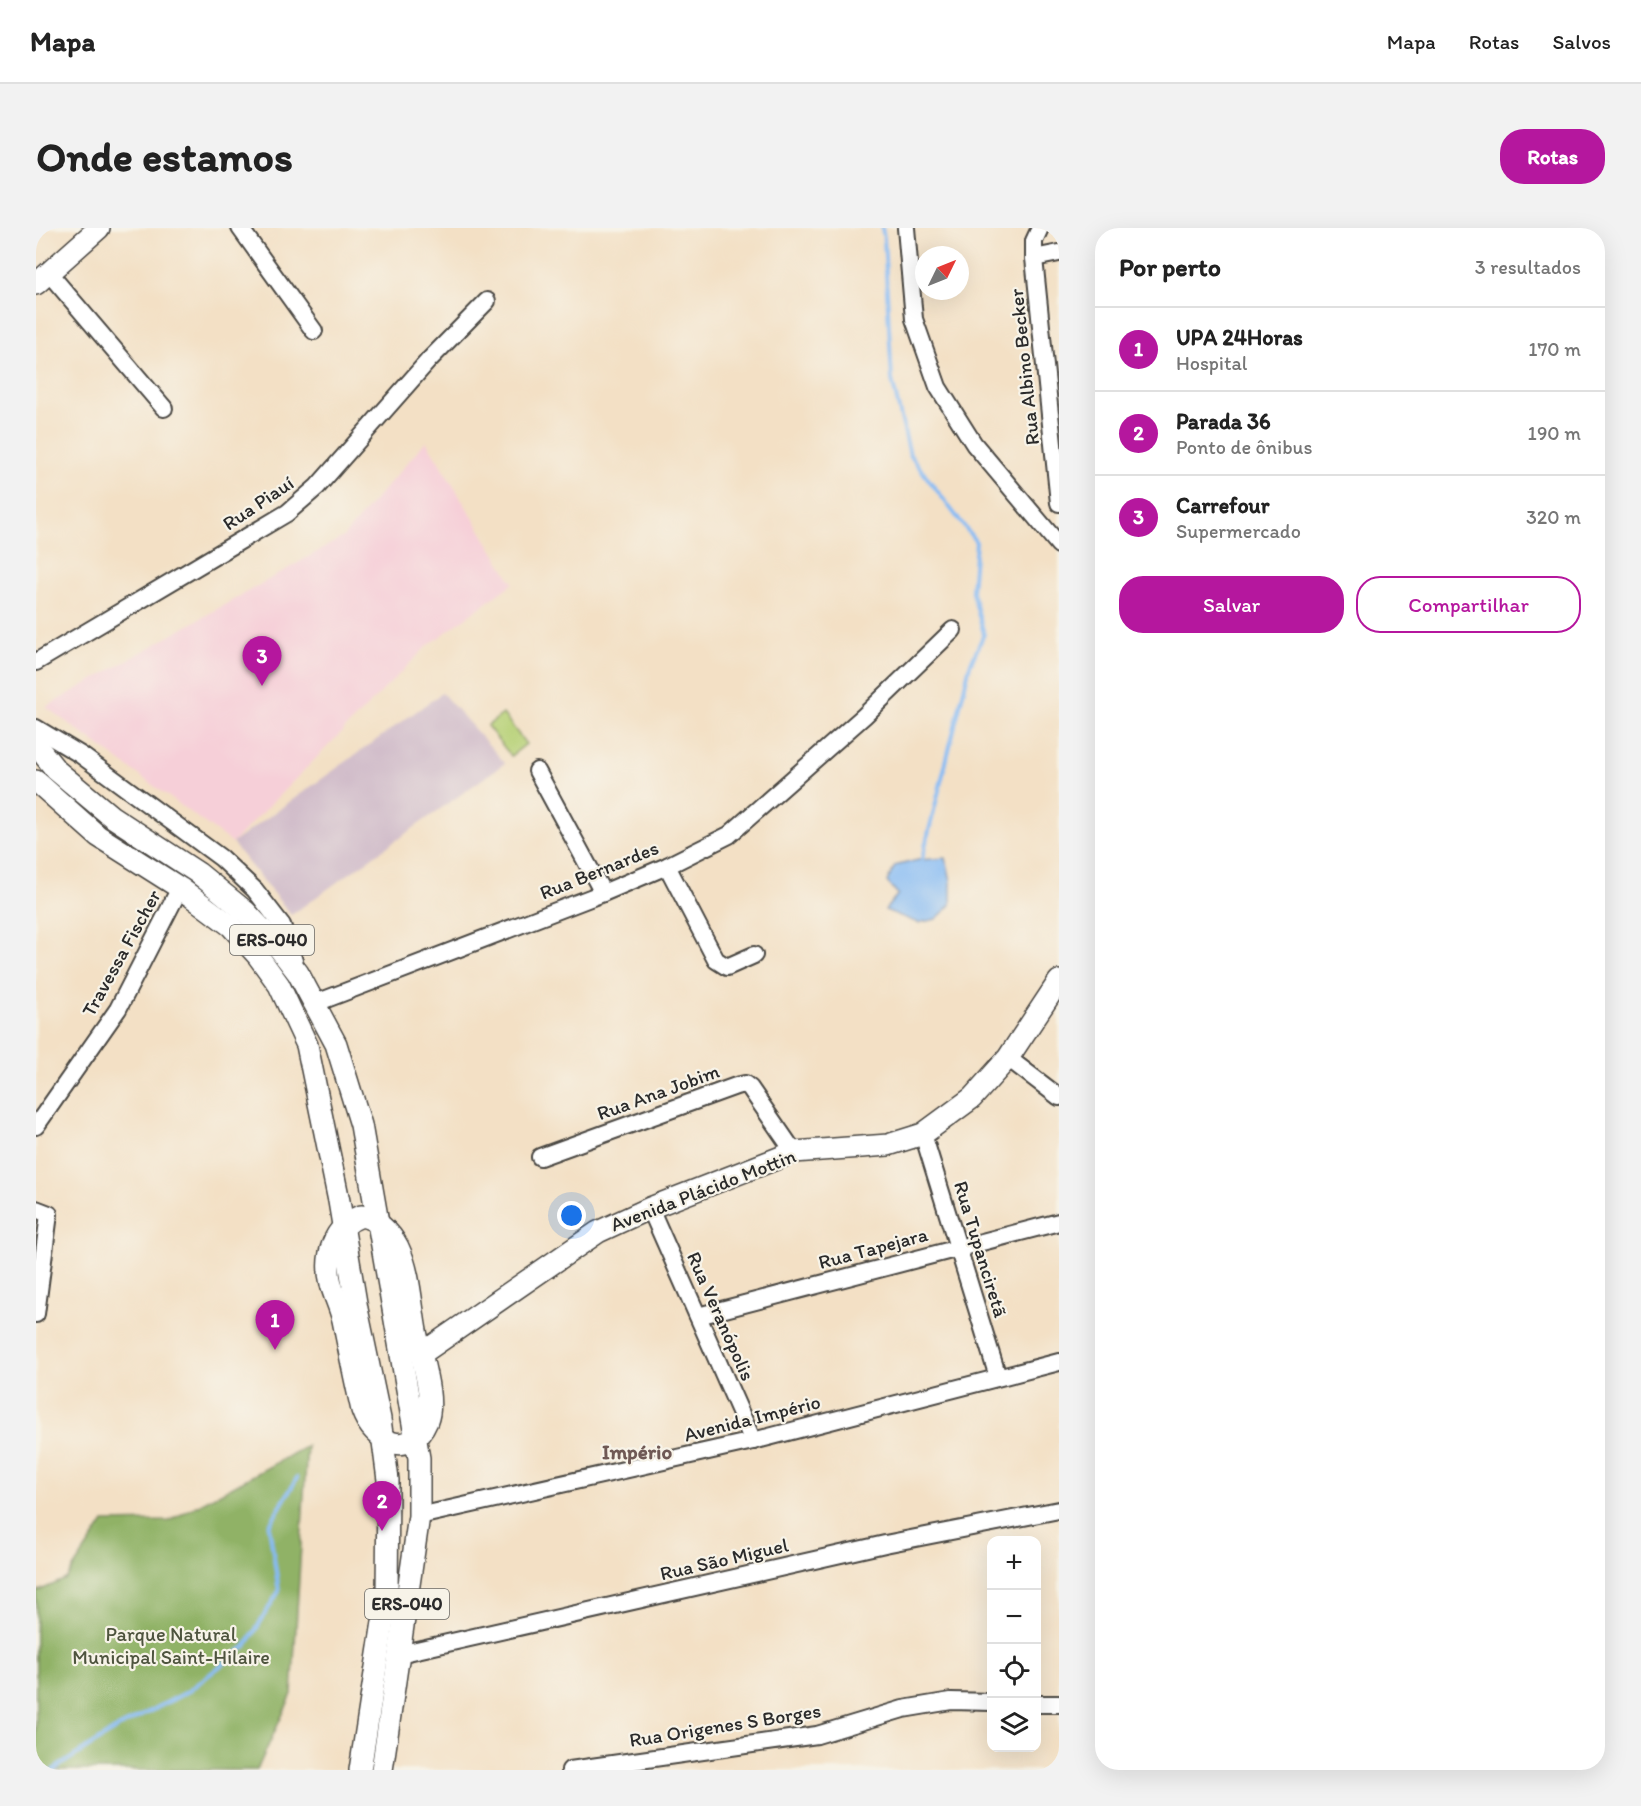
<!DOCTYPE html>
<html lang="pt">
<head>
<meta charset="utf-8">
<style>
	:root { --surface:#fff; --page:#f2f2f2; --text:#222; --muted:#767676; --line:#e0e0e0; --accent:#b5179e }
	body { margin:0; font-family:Itim,sans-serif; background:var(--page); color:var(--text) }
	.controls { position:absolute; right:18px; bottom:18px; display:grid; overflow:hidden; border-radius:12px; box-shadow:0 6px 24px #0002 }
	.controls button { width:54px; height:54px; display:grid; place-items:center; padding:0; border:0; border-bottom:2px solid var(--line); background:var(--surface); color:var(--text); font:30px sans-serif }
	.compass { position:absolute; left:879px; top:18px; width:54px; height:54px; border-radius:50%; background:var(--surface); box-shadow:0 6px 24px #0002; rotate:47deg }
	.you { position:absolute; left:536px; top:988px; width:21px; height:21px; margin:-15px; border:4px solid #fff; border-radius:50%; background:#1a73e8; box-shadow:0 0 0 9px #1a73e833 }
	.badge { display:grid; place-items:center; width:39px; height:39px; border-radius:50%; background:var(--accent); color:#fff; font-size:20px; font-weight:700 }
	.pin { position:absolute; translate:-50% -50px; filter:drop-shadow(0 2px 3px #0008) }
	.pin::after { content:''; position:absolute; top:32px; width:21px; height:18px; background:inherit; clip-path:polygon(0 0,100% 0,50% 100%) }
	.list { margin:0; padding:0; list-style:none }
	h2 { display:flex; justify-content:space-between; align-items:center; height:78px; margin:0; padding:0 24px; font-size:26px }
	h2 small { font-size:20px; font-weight:400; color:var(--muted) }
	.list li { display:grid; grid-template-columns:39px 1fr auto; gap:18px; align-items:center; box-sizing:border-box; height:84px; padding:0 24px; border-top:2px solid var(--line) }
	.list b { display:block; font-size:22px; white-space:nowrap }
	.list p { margin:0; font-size:20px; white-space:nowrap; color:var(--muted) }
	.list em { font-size:20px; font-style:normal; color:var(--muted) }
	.actions { display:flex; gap:12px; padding:18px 24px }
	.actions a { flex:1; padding:14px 0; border:2px solid var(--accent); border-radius:24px; text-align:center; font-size:21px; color:var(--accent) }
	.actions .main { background:var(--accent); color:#fff }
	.icon { flex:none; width:33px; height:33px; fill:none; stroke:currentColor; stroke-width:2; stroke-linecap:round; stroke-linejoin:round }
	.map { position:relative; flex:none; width:1023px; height:1542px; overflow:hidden; border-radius:24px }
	header { display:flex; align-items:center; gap:36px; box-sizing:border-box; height:84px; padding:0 30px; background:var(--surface); border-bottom:2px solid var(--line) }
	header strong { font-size:28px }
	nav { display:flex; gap:33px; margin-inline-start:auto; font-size:21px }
	.intro { display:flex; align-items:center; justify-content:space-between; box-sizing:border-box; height:144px; padding:0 36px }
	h1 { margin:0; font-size:42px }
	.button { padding:15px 27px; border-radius:24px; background:var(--accent); color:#fff; font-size:21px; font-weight:700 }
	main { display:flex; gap:36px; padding:0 36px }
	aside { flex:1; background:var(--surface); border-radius:24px; box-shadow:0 6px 24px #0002 }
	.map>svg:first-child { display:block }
	.built { fill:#f6cfd8 }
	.industrial { fill:#d1bdca }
	.green { fill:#b6d075; stroke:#707e50; stroke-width:1.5 }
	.forest { fill:#90b266; stroke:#5e6e48; stroke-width:1.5 }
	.water { fill:#86bbf4; stroke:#587390; stroke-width:1.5 }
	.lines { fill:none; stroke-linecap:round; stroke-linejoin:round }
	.stream { stroke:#86bbf4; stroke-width:4 }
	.minor-casing { stroke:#494642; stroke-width:20 }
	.major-casing { stroke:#494642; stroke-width:24 }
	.minor { stroke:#fff; stroke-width:16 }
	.major { stroke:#fff; stroke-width:21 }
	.labels { text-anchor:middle; stroke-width:4.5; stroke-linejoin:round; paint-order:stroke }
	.shield { fill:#f7f3e8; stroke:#686764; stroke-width:1.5 }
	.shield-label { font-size:18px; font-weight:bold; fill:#2b2b2b }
	.street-label { font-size:20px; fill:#2b2b2b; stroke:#f7f3e8 }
	.park-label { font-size:20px; fill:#4e543e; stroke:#f7f3e8 }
	.neighbourhood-label { font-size:21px; font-weight:bold; fill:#6f5955; stroke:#f7f3e8 }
</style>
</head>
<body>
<header>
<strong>Mapa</strong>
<nav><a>Mapa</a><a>Rotas</a><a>Salvos</a></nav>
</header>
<div class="intro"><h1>Onde estamos</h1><a class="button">Rotas</a></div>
<main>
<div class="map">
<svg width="1023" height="1542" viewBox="0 0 1023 1542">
	<rect width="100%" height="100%" fill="#f7f3e8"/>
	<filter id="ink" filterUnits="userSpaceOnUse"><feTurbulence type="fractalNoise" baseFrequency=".0167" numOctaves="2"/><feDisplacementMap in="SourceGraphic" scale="12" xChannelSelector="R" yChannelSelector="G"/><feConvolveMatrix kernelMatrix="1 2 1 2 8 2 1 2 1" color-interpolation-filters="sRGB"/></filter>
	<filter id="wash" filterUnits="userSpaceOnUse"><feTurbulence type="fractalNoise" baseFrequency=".008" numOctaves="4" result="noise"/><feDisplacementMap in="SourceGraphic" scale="24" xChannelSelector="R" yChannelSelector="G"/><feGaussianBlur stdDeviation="1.35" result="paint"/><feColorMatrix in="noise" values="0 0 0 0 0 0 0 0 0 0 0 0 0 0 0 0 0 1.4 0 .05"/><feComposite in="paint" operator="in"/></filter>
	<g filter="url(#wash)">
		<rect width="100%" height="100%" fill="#f3e0c5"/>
		<!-- built -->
		<path class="built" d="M390,213L477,355L390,419L196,615L10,479L307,309Z"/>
		<!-- industrial -->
		<path class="industrial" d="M406,465L469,535L255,687L196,615Z"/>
		<!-- green -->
		<path class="green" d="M467,486L490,516L475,528L451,498Z"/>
		<!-- forest -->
		<path class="forest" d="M271,1218L256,1466L221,1542H0V1364L30,1351L68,1294L133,1293Z"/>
		<!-- water -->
		<path class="water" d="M910,630L915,653V677L900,691L882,695L849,682L862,666L851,654L859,638L882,632Z"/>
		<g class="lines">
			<!-- stream -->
			<g class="stream">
				<path d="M846,0L848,10L856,152L874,227L940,314L936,363L948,406L934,437L886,631"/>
				<path d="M17,1542L80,1501L151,1464L210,1418L243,1363L233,1298L261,1250"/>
			</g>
		</g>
	</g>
	<g filter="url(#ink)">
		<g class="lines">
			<!-- minor casing -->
			<g class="minor-casing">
				<g id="minor">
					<path d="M204,0L278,103"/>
					<path d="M870,0L878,91L902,159L938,216L1023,317"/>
					<path d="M1004,0L998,13V30L1023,275"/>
					<path d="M998,30L1023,25"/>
					<path d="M12,44L128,180"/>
					<path d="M0,434L251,285L281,259L393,132L451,73"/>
					<path d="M0,500L45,527L185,630L219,662L246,697L258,733"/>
					<path d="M501,543L567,665"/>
					<path d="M631,638L680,732L691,739L718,727"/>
					<path d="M280,775L567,665L631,638L693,607L828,488L917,402"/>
					<path d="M972,830L1023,869"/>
					<path d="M0,898L82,781L144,660"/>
					<path d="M887,906L962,1149"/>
					<path d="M504,929L700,858L709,856L714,860L758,924"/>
					<path d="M614,980L717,1213"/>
					<path d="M0,981L13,986L0,1086"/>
					<path d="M662,1088L1023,994"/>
					<path d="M383,1288L717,1213L1023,1134"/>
					<path d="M363,1426L849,1316L1023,1282"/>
					<path d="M1000,1476H1023"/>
					<path d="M534,1542L781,1507L867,1481L915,1473L956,1474"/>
				</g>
			</g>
			<!-- major casing -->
			<g class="major-casing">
				<g id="major">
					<path d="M0,56L63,0"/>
					<path d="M0,517L20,542L75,588L162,645L210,684L239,715L262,745L300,816L325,897L383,1230V1288L346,1542"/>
					<path d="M0,553L62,608L144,660L195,698L222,728L243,757L271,817L303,973L321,1081L344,1191L352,1252L351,1368L324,1542"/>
					<path d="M325,988C340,990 355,1005 362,1019C374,1044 375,1076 380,1103C384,1127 400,1171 391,1193C374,1233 337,1214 326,1182C319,1152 313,1122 307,1092C304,1079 298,1068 295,1056C288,1029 297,998 325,988Z"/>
					<path d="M385,1126L562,1004L614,980L758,924L852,917L887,906L936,870L972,830L1023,753"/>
				</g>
			</g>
			<!-- minor -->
			<use href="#minor" class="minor"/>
			<!-- major -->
			<use href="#major" class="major"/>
		</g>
	</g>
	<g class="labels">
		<!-- shield labels -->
		<g class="shield">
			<rect x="194" y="697" width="84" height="30" rx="4.5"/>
			<rect x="329" y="1361" width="84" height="30" rx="4.5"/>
		</g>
		<g class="shield-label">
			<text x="236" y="718">ERS-040</text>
			<text x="371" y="1382">ERS-040</text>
		</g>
		<!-- street labels -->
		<g class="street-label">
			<text transform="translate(988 139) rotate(-96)" y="7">Rua Albino Becker</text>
			<text transform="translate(222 275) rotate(-34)" y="7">Rua Piauí</text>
			<text transform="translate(563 642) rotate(-22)" y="7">Rua Bernardes</text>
			<text transform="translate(85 725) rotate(-61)" y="7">Travessa Fischer</text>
			<text transform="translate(622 864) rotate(-20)" y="7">Rua Ana Jobim</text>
			<text transform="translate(667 962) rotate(-21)" y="7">Avenida Plácido Mottin</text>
			<text transform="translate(837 1020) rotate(-15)" y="7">Rua Tapejara</text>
			<text transform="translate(945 1021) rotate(73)" y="7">Rua Tupanciretã</text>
			<text transform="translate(685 1088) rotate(66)" y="7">Rua Veranópolis</text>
			<text transform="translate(716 1190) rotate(-14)" y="7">Avenida Império</text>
			<text transform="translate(688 1331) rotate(-13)" y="7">Rua São Miguel</text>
			<text transform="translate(689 1497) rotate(-9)" y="7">Rua Origenes S Borges</text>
		</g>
		<!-- park labels -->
		<g class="park-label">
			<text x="135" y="1413">Parque Natural<tspan x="135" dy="23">Municipal Saint-Hilaire</tspan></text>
		</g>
		<!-- neighbourhood labels -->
		<g class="neighbourhood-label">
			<text x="601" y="1231">Império</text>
		</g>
	</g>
</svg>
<div class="controls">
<button>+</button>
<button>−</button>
<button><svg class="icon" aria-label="locate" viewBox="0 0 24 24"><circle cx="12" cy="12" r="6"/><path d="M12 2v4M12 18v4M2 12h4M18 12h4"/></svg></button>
<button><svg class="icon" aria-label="layers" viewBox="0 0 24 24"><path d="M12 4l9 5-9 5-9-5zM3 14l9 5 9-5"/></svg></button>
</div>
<svg class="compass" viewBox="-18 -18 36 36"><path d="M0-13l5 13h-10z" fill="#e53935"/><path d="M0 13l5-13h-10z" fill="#767676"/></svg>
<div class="you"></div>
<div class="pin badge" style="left:239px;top:1122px">1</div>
<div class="pin badge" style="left:346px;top:1303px">2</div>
<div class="pin badge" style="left:226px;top:458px">3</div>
</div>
<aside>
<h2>Por perto<small>3 resultados</small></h2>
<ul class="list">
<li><span class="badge">1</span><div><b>UPA 24Horas</b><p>Hospital</p></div><em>170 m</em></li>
<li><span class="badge">2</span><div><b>Parada 36</b><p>Ponto de ônibus</p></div><em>190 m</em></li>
<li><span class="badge">3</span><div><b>Carrefour</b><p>Supermercado</p></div><em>320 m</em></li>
</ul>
<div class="actions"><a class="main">Salvar</a><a>Compartilhar</a></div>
</aside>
</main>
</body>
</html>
